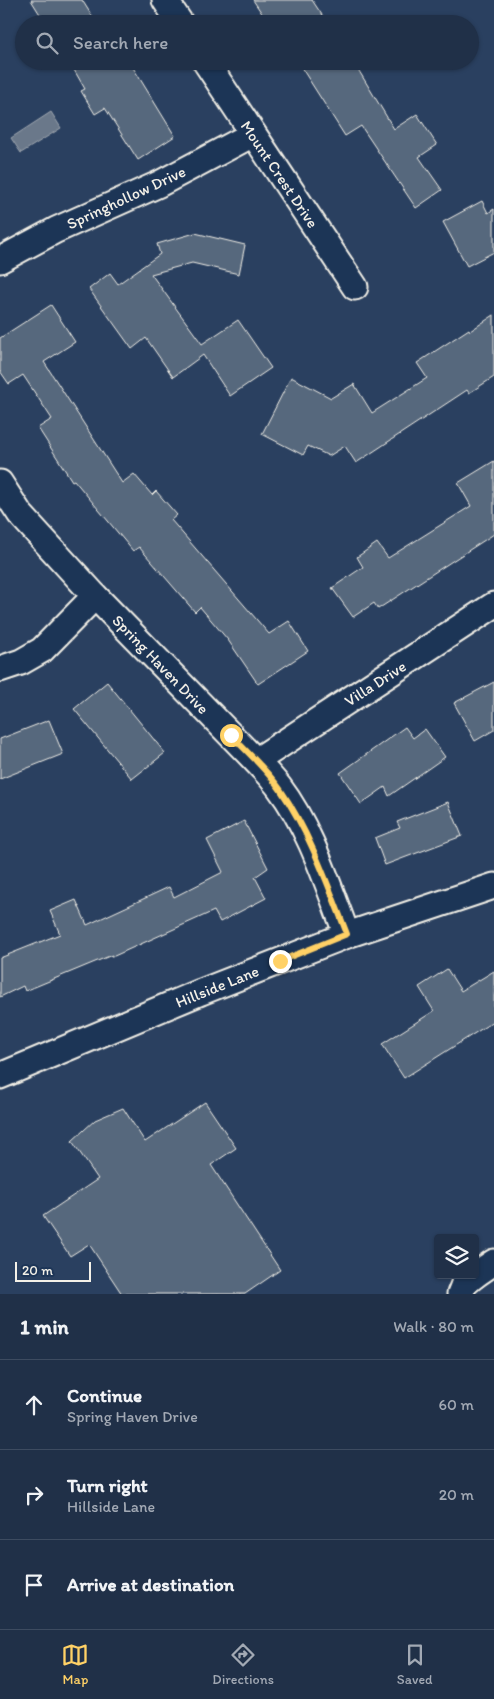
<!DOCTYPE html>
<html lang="en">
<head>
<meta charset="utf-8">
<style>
	:root { --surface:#203048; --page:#2d3c52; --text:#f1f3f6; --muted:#a2a9b4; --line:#3d4b60; --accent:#ffd166 }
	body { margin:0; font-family:Itim,sans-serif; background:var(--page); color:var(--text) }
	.controls { position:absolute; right:15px; bottom:15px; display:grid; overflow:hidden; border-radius:5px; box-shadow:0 1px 4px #0004 }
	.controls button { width:45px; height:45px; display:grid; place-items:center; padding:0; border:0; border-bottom:1px solid var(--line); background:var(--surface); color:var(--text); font:25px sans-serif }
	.scale { position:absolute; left:15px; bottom:12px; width:76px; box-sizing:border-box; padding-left:5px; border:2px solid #f4f1e8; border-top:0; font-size:14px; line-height:18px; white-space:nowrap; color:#f4f1e8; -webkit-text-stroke:4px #1d3557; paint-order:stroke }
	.stop { position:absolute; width:15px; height:15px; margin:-11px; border:4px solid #ffd166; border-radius:50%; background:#fff }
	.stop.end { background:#ffd166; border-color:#fff; box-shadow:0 1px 5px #0008 }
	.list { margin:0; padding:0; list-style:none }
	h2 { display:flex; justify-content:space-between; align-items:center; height:65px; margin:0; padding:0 20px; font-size:21px }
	h2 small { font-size:16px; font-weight:400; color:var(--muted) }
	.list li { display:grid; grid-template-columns:32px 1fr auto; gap:15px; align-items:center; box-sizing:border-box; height:90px; padding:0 20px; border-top:1px solid var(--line) }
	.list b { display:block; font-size:19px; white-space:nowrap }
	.list p { margin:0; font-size:16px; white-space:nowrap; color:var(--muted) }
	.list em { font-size:16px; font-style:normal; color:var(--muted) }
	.icon { flex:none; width:28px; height:28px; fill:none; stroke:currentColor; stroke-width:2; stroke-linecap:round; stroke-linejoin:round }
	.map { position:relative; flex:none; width:494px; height:1294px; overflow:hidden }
	.search { position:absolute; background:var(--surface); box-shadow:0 1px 4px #0004; left:15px; right:15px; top:15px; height:55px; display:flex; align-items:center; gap:12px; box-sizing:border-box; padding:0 18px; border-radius:28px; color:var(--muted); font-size:19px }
	.sheet { height:335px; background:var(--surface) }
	nav { display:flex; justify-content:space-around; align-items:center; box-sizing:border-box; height:70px; border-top:1px solid var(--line); background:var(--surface); font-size:14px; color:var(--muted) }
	nav a { display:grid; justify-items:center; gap:2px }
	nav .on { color:var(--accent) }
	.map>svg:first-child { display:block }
	.water { fill:#6a788a; stroke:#a1a8b0 }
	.building { fill:#56677d; stroke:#f4f1e8 }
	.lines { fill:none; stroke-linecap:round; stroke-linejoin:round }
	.minor-casing { stroke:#f4f1e8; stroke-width:29 }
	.minor { stroke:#1d3557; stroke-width:25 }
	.route { stroke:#ffd166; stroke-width:6 }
	.labels { text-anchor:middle; stroke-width:4.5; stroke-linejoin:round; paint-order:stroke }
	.street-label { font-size:16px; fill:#f4f1e8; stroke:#1d3557 }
</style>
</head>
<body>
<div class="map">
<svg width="494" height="1294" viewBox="0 0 494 1294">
	<rect width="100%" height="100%" fill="#2a4060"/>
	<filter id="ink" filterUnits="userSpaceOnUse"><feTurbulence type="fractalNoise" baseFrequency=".02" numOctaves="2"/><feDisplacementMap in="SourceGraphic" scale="10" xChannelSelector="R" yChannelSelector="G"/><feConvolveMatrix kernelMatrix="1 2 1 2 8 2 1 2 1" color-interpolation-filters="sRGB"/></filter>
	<g filter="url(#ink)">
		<!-- water -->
		<path class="water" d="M51,112L61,128L21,153L11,138Z"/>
		<!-- building -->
		<g class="building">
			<path d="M31,0H82L97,24H46Z"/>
			<path d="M253,0H312L328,24H269Z"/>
			<path d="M69,61H120L122,65L129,61L175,136L138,160L105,108L95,114L81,91L85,89Z"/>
			<path d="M310,61H353L394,129L417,114L437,145L419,157L442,190L416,208L361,126L345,136L301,67Z"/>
			<path d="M482,201L488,213L494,209V252L467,266L443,222Z"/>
			<path d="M195,233L245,245L239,274L192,263L151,274L202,344L238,320L271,368L230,396L203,355L173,377L146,338L132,349L89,289L110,273L118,284L160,254L157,244Z"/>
			<path d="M51,305L75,342L44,362L122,483L134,474L152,495L156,491L177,515L171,520L269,634L289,621L308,651L258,684L228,640L200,607L195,612L139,547L133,551L74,480L72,481L38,428L52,419L23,375L9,384L0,371V338Z"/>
			<path d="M494,315V377L469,393L467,390L356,463L345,446L329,456L308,446L303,455L262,434L291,377L331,398L354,384L372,413L427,378L417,363L469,329L470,331Z"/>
			<path d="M494,461V534L378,609L374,603L353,617L332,588L363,567L357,557L377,543L388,558L471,506L458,483Z"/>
			<path d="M107,682L165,753L132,779L74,709Z"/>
			<path d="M494,682V730L475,741L454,703Z"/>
			<path d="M49,720L63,754L0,779V739Z"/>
			<path d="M405,727L413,738L425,729L445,757L389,796L385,787L361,804L340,773Z"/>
			<path d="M448,802L462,836L385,865L375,838L400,828L397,822Z"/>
			<path d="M244,821L268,868L255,877L266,898L220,922L214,911L112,957V955L25,991L23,986L0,997V958L60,934L50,911L76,900L87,925L169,887L174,897L223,872L207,840Z"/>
			<path d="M447,969L461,991L494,971V1021L404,1078L382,1044L434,1011L419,987Z"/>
			<path d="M205,1102L236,1148L211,1165L280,1270L245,1294H122L89,1244L70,1256L43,1216L98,1179L72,1141L95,1120L123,1108L145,1142Z"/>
		</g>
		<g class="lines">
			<!-- minor casing -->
			<g class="minor-casing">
				<g id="minor">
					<path d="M165,0L181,24"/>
					<path d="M205,61L355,287"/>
					<path d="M0,260L56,230L159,184L253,134"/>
					<path d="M0,483L20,514L95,596L256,761C264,770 272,778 279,787C311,829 328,886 347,935"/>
					<path d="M0,669L21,662L42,650L95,596"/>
					<path d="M256,761L494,605"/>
					<path d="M0,1076L201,992L347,935L494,886"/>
					<path d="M475,1275L494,1262"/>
					<path d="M460,1294L464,1284L475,1275"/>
				</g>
			</g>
			<!-- minor -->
			<use href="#minor" class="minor"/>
		</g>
	</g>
	<g class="lines" filter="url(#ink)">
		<!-- route -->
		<path class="route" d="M231,735C247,752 266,769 280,789C310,833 328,885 347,934L280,961"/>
	</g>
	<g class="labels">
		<!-- street labels -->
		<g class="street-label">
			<text transform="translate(280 174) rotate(56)" y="6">Mount Crest Drive</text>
			<text transform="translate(126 197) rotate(-25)" y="6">Springhollow Drive</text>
			<text transform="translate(161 664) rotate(46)" y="6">Spring Haven Drive</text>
			<text transform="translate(375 683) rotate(-33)" y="6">Villa Drive</text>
			<text transform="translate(217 986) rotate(-22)" y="6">Hillside Lane</text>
		</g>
	</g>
</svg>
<div class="controls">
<button><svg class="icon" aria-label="layers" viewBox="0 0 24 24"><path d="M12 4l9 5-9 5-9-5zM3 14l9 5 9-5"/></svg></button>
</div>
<div class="scale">20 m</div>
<div class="stop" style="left:231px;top:735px"></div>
<div class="stop end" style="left:280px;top:961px"></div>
<div class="search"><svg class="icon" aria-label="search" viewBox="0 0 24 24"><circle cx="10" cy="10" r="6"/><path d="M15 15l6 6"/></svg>Search here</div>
</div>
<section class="sheet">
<h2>1 min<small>Walk · 80 m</small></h2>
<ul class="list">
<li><svg class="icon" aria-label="ahead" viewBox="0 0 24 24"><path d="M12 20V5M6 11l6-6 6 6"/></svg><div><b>Continue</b><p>Spring Haven Drive</p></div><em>60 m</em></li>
<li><svg class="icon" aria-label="right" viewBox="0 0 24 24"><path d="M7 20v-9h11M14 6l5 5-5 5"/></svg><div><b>Turn right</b><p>Hillside Lane</p></div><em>20 m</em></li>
<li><svg class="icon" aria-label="arrive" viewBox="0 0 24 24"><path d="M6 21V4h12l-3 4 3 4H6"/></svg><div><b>Arrive at destination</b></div></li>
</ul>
</section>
<nav>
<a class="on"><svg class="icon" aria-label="map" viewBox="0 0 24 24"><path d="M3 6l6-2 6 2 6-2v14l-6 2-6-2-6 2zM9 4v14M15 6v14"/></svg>Map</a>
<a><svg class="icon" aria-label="directions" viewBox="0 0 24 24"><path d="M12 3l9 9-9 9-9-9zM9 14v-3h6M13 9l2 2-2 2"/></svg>Directions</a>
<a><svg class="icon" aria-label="saved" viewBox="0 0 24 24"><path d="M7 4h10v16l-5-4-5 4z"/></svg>Saved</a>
</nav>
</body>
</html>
